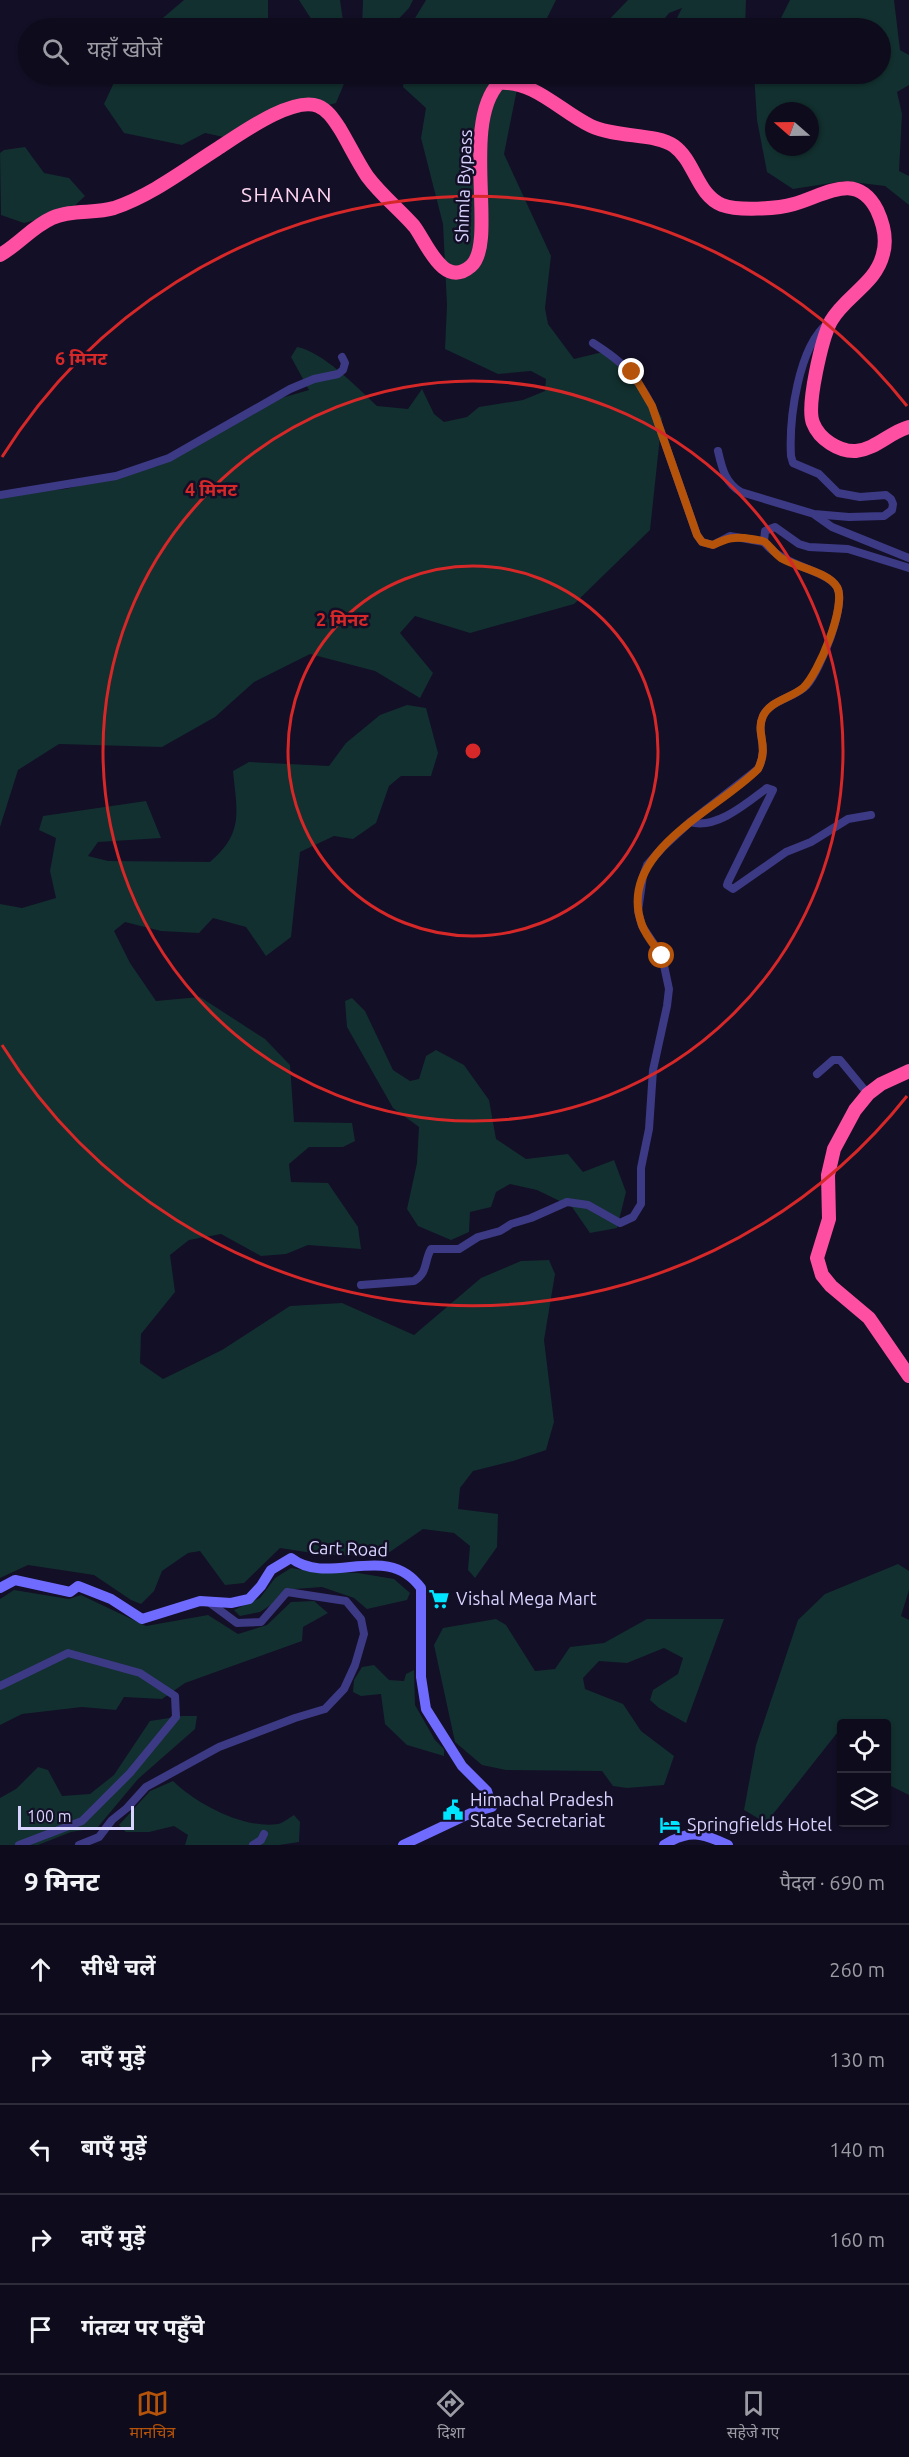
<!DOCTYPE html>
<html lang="hi">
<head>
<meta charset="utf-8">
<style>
	:root { --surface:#0e0b1c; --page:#171425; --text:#f1f3f6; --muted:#9b9ba3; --line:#2e2b3b; --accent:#b45309 }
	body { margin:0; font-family:Ubuntu,"Noto Sans Devanagari",sans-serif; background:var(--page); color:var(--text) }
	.controls { position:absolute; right:18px; bottom:18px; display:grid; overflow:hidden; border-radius:6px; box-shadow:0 2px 4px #0004 }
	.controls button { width:54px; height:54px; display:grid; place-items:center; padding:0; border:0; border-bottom:2px solid var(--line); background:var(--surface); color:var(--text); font:30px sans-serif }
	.compass { position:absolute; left:765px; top:102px; width:54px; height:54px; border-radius:50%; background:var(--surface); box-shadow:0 2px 4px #0004; rotate:290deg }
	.scale { position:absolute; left:18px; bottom:15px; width:116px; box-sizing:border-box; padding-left:6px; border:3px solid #d9d4ff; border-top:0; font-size:16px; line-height:21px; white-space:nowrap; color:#d9d4ff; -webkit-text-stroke:4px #130f26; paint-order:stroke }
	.stop { position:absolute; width:18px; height:18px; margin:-14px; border:4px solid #b45309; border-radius:50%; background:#fff }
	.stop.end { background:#b45309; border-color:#fff; box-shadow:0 2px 6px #0008 }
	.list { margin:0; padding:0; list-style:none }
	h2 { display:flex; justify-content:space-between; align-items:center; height:78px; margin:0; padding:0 24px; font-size:26px }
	h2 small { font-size:20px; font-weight:400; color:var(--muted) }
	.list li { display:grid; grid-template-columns:39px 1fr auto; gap:18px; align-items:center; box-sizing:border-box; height:90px; padding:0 24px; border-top:2px solid var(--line) }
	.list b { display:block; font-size:22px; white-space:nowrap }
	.list em { font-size:20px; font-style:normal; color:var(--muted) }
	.icon { flex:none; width:33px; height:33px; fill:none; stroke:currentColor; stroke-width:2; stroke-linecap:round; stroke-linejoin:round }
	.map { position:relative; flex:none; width:909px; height:1845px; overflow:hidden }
	.search { position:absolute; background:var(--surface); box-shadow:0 2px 4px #0004; left:18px; right:18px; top:18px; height:66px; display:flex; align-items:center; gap:15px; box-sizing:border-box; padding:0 21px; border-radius:33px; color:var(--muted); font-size:22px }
	.sheet { height:528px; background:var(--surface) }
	nav { display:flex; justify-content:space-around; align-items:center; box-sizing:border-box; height:84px; border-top:2px solid var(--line); background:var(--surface); font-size:16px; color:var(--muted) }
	nav a { display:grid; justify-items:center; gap:3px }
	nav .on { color:var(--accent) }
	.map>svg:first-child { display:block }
	.green { fill:#12302f; fill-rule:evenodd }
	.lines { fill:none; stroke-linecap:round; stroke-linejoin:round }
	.street { stroke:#3d3a85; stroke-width:8 }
	.secondary { stroke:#6f6bff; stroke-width:10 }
	.highway { stroke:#ff4fa3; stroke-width:14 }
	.route { stroke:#b45309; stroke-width:8 }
	.ring { fill:none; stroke:#d62828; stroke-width:3 }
	.labels { text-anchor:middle; stroke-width:5; stroke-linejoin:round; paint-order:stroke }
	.street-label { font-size:18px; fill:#d9d4ff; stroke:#130f26 }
	.poi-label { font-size:18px; fill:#d9d4ff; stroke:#130f26; text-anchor:start }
	.quarter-label { font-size:21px; letter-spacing:1.5px; fill:#ffd6f0; stroke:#130f26 }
	.centre { fill:#d62828; stroke:#130f26; stroke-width:3 }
	.ring-label { font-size:18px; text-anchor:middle; font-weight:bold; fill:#d62828; stroke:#130f26; stroke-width:5; stroke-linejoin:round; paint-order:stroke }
</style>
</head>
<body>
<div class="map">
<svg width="909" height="1845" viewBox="0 0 909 1845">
	<rect width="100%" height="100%" fill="#130f26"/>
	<!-- green -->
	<g class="green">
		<path d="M184,0H268V20L271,28H151Z"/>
		<path d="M299,0H340L344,28H317Z"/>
		<path d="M363,0H413L409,8L390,28H362Z"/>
		<path d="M426,0H556L542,28H409Z"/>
		<path d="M628,0H746L745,28H672L682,8L669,13L657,28H601Z"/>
		<path d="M790,0H894L900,50L909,55V85L897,92L902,114L899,171L909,176V205L885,186L844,181L793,189L767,172L757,120L754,74H880V28H776ZM774,111H810V147H774Z"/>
		<path d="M118,74H348L336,103L267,121L228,138L205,133L182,145L124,133L104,104Z"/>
		<path d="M404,74H520L504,154L551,256L545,308L548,324L574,359L611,350L636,373L662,418L650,530L574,604L470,633L415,616L400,633L433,673L420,698L375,671L310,654L254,682L215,717L162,747L59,744L18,770L0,827V494L66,489L158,466L278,399L309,390L291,357L297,347C322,351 358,388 377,406L408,409L422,389L434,414L444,422L467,417L479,407L523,400L545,391L546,379L531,371L498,374L445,349L447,305L443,224L421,138L426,108L403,87Z"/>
		<path d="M25,147L44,173L69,178L85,196L68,212L24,223L1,215L0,153L4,150Z"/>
		<path d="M407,705L426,708L438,753L431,776H401L389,786L376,823L353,839L334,836L300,852L291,937L266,956L246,927L213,918L199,933L161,931L125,922L114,931L130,963L156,1001L200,997L265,1039L290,1065L294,1122L352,1123L355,1141L343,1147H309L289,1164L291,1182L328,1183L358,1227L361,1249L308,1245L286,1254L261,1256L221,1234L189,1240L170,1255L175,1292L141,1334L140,1363L163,1379L222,1350L290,1306L342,1303L414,1335L481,1278L521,1261L549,1260L555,1274L544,1340L554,1422L546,1450L513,1461L473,1471L460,1488L458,1509L498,1514L497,1547L475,1578L468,1570L470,1546L454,1533L423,1529L384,1556L325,1555L280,1548L244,1583L225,1585L200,1551L188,1553L162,1571L154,1591L141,1604L131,1600L94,1575L28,1565L0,1578V904L22,908L56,898L50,871L56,838L39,830L43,816L146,801L161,838L98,842L88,856L108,861L210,862C244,833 237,812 233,771L249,762L329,766L346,743L380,715Z"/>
		<path d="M352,998L365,1011L393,1070L410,1081L419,1079L426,1056L436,1050L464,1065L489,1100L496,1139L526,1159L568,1154L583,1172L614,1160L626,1192L617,1228L590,1233L572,1207L537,1190L510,1184L496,1192L491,1207L470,1212L469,1232L451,1240L418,1226L407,1209L417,1163L419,1127L393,1108L347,1027L345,1001Z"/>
		<path d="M898,1564L909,1571V1590L901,1616L909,1620V1795L887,1784L886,1724L847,1721L842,1724L841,1728L766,1823L744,1810L756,1745L798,1620L825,1594Z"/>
		<path d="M291,1568L309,1571L358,1573L394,1579L410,1593L407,1600L367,1609L354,1598L322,1587L295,1589L260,1612L240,1616L234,1610L260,1598L275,1578Z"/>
		<path d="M14,1590L69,1599L81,1595L146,1626L208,1615L238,1634L267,1625L291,1602L314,1601L328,1613L303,1627L302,1641L185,1683L162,1699L124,1697L116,1710L82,1707L22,1714L0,1725V1599Z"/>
		<path d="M496,1619L506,1625L535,1671L555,1669L570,1647L604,1643L647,1619H724L686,1723L659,1708L650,1700L653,1690L678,1674L683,1658L664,1648L627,1663L599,1661L583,1678L585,1689L623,1704L641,1731L674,1756L664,1785L627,1788L613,1786L602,1771L506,1770L482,1765L455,1742L434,1645L443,1628Z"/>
		<path d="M374,1665L389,1680L404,1681L406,1674L414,1670L415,1705L435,1740L444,1749V1756L407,1745L385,1724L381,1694L361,1696L353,1692L354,1680L362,1667Z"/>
		<path d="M182,1716H197L195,1729L138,1779L97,1828L71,1832L38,1845H0V1798L16,1789L38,1767L48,1770L62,1796L90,1794L114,1775L150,1721Z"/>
		<path d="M173,1781C197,1804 243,1829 278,1824C283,1823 289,1818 294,1815L300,1822L299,1842L279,1845H185L188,1835L174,1826L149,1832H126L119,1825L150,1791Z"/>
	</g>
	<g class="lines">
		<!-- street -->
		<g class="street">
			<path d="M593,343C623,362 636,375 652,406L697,535L702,542L713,545L730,536L764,542"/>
			<path d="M718,451C722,468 725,483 741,492L814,514L849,517L884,516L892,510L893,504L891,499L886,495L860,497L838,493L819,474L793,463L791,456C789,419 798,347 828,323"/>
			<path d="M0,495L116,476L169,458L290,389L314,379L338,374L343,370L345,363L342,357"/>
			<path d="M815,515L832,527L909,558"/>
			<path d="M690,822C716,830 747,803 767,788L773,790L728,882L727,885L733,889L786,852L811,842L848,819L871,815"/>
			<path d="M817,1074L833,1060H840L868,1094"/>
			<path d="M361,1285L414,1281C428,1273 424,1261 431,1249H459L478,1237L500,1231L511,1224L531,1218L567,1202L588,1205L620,1223L633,1217L641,1204V1168L649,1129L653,1070L667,1006L669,989L662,956L642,926L638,911L643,876L647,865L663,847L690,822L758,769C770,746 755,734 763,716C771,699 795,698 807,685C820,670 847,605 837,587C826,569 783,567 764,542L765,531L775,527L799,544L809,547L848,549L909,568"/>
			<path d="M0,1686L68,1653L140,1673L175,1696L176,1717L130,1773L82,1821L19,1845"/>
			<path d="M79,1845L99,1837L112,1820L127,1808L146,1787L219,1747L295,1718L325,1709L344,1689L355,1665L364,1634L361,1619L346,1601L287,1592L261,1622L237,1623L210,1603"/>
			<path d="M253,1845L261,1840L264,1834"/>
		</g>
		<!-- secondary -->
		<g class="secondary">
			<path d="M0,1588L15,1580L70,1592L78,1586L111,1599L142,1619L200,1601L231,1603L249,1599L261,1586L271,1570L291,1558C330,1588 386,1540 421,1588V1677L426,1709L462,1766L487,1791L492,1807L471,1813L403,1845"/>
			<path d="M664,1845C689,1829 702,1833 728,1845"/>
		</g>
		<!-- highway -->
		<g class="highway">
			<path d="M0,255C19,244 32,227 52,218C71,209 95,214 114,208C152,195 184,170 217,149C239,135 292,96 318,106C328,110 334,120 340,129C349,144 357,161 367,176C381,195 399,209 414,226C426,241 443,290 471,266C498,243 460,124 499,83C534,80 561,112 591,126C617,138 656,133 674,146C695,161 697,195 722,205C738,211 777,209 794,204C824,196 856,170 877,210C883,223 887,240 883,254C876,284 845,296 831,321C822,338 806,406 813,423C819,439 839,452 856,451C876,449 890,432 909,427"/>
			<path d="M909,1071L881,1084L868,1094L855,1110L834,1149L828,1175L829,1219L817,1258L822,1275L831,1286L869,1318L909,1376"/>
		</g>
	</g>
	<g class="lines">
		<!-- route -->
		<path class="route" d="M632,372L652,406L697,535L702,542L713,545C727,538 735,536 751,539C755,540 762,540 765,542C770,546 774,553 781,558C796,567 828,572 837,587C847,605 818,675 803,688C791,698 770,701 763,716C755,734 770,745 758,769C718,810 615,852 642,925C646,936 655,946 662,956"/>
	</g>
	<!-- distance rings -->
	<g class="ring">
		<circle cx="473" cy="751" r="185"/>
		<circle cx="473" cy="751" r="370"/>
		<path d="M907 1096A555 555 0 0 1 2 1045M2 457A555 555 0 0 1 907 406"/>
	</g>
	<!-- icons -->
	<defs>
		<g id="supermarket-bare" transform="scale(1.62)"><path d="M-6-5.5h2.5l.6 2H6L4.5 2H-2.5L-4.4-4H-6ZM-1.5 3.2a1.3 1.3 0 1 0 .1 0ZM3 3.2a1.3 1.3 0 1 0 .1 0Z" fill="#00e5ff" stroke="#130f26" stroke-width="2.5" paint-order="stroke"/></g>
		<g id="civic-bare" transform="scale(1.62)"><path d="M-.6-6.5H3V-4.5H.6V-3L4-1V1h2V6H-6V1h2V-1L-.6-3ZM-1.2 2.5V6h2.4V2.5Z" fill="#00e5ff" stroke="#130f26" stroke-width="2.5" paint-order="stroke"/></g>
		<g id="hotel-bare" transform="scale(1.62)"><path d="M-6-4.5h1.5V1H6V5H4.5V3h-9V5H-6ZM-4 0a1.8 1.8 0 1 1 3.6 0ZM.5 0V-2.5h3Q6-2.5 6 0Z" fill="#00e5ff" stroke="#130f26" stroke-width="2.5" paint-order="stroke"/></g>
	</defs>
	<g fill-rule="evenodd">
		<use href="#supermarket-bare" x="439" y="1599"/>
		<use href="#civic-bare" x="453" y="1810"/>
		<use href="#hotel-bare" x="670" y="1825"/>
	</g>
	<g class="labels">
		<!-- street labels -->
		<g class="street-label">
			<text transform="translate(464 186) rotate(-88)" y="6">Shimla Bypass</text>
			<text transform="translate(348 1549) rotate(2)" y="6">Cart Road</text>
		</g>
		<!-- poi labels -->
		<g class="poi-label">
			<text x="456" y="1605">Vishal Mega Mart</text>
			<text x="470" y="1806">Himachal Pradesh<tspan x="470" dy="21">State Secretariat</tspan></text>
			<text x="687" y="1831">Springfields Hotel</text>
		</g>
		<!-- quarter labels -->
		<g class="quarter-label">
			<text x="287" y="202">SHANAN</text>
		</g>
	</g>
	<circle cx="473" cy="751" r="9" class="centre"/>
	<g class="ring-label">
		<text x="81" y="365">6 मिनट</text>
		<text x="211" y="496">4 मिनट</text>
		<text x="342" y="626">2 मिनट</text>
	</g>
</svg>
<div class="controls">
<button><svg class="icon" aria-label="locate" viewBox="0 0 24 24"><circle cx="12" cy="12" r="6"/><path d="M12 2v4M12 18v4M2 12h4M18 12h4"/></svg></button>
<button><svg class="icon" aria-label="layers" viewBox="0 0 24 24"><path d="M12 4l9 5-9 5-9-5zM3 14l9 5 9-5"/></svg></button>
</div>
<svg class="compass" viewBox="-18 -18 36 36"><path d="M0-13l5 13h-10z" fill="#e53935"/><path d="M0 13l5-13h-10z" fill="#9b9ba3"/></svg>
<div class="scale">100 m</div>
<div class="stop" style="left:662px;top:956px"></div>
<div class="stop end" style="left:632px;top:372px"></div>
<div class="search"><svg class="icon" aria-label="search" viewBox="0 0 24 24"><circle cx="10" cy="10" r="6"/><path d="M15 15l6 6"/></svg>यहाँ खोजें</div>
</div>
<section class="sheet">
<h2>9 मिनट<small>पैदल · 690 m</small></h2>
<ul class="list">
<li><svg class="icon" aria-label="ahead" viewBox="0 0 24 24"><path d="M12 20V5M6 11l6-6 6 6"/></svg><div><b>सीधे चलें</b></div><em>260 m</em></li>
<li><svg class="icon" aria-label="right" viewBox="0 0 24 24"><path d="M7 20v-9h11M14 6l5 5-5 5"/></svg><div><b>दाएँ मुड़ें</b></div><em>130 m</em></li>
<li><svg class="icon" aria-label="left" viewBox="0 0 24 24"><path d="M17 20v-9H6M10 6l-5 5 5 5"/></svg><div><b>बाएँ मुड़ें</b></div><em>140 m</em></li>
<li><svg class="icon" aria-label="right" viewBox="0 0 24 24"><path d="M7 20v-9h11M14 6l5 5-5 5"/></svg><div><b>दाएँ मुड़ें</b></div><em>160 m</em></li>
<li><svg class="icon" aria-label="arrive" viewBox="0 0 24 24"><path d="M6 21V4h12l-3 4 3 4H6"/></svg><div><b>गंतव्य पर पहुँचे</b></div></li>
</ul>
</section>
<nav>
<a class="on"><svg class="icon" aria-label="map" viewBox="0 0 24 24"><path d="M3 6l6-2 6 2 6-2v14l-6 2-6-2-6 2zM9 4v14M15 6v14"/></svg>मानचित्र</a>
<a><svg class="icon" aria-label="directions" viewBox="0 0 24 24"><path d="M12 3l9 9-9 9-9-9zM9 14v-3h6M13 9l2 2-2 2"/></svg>दिशा</a>
<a><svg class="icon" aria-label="saved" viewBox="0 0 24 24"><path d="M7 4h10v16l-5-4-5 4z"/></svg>सहेजे गए</a>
</nav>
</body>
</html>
